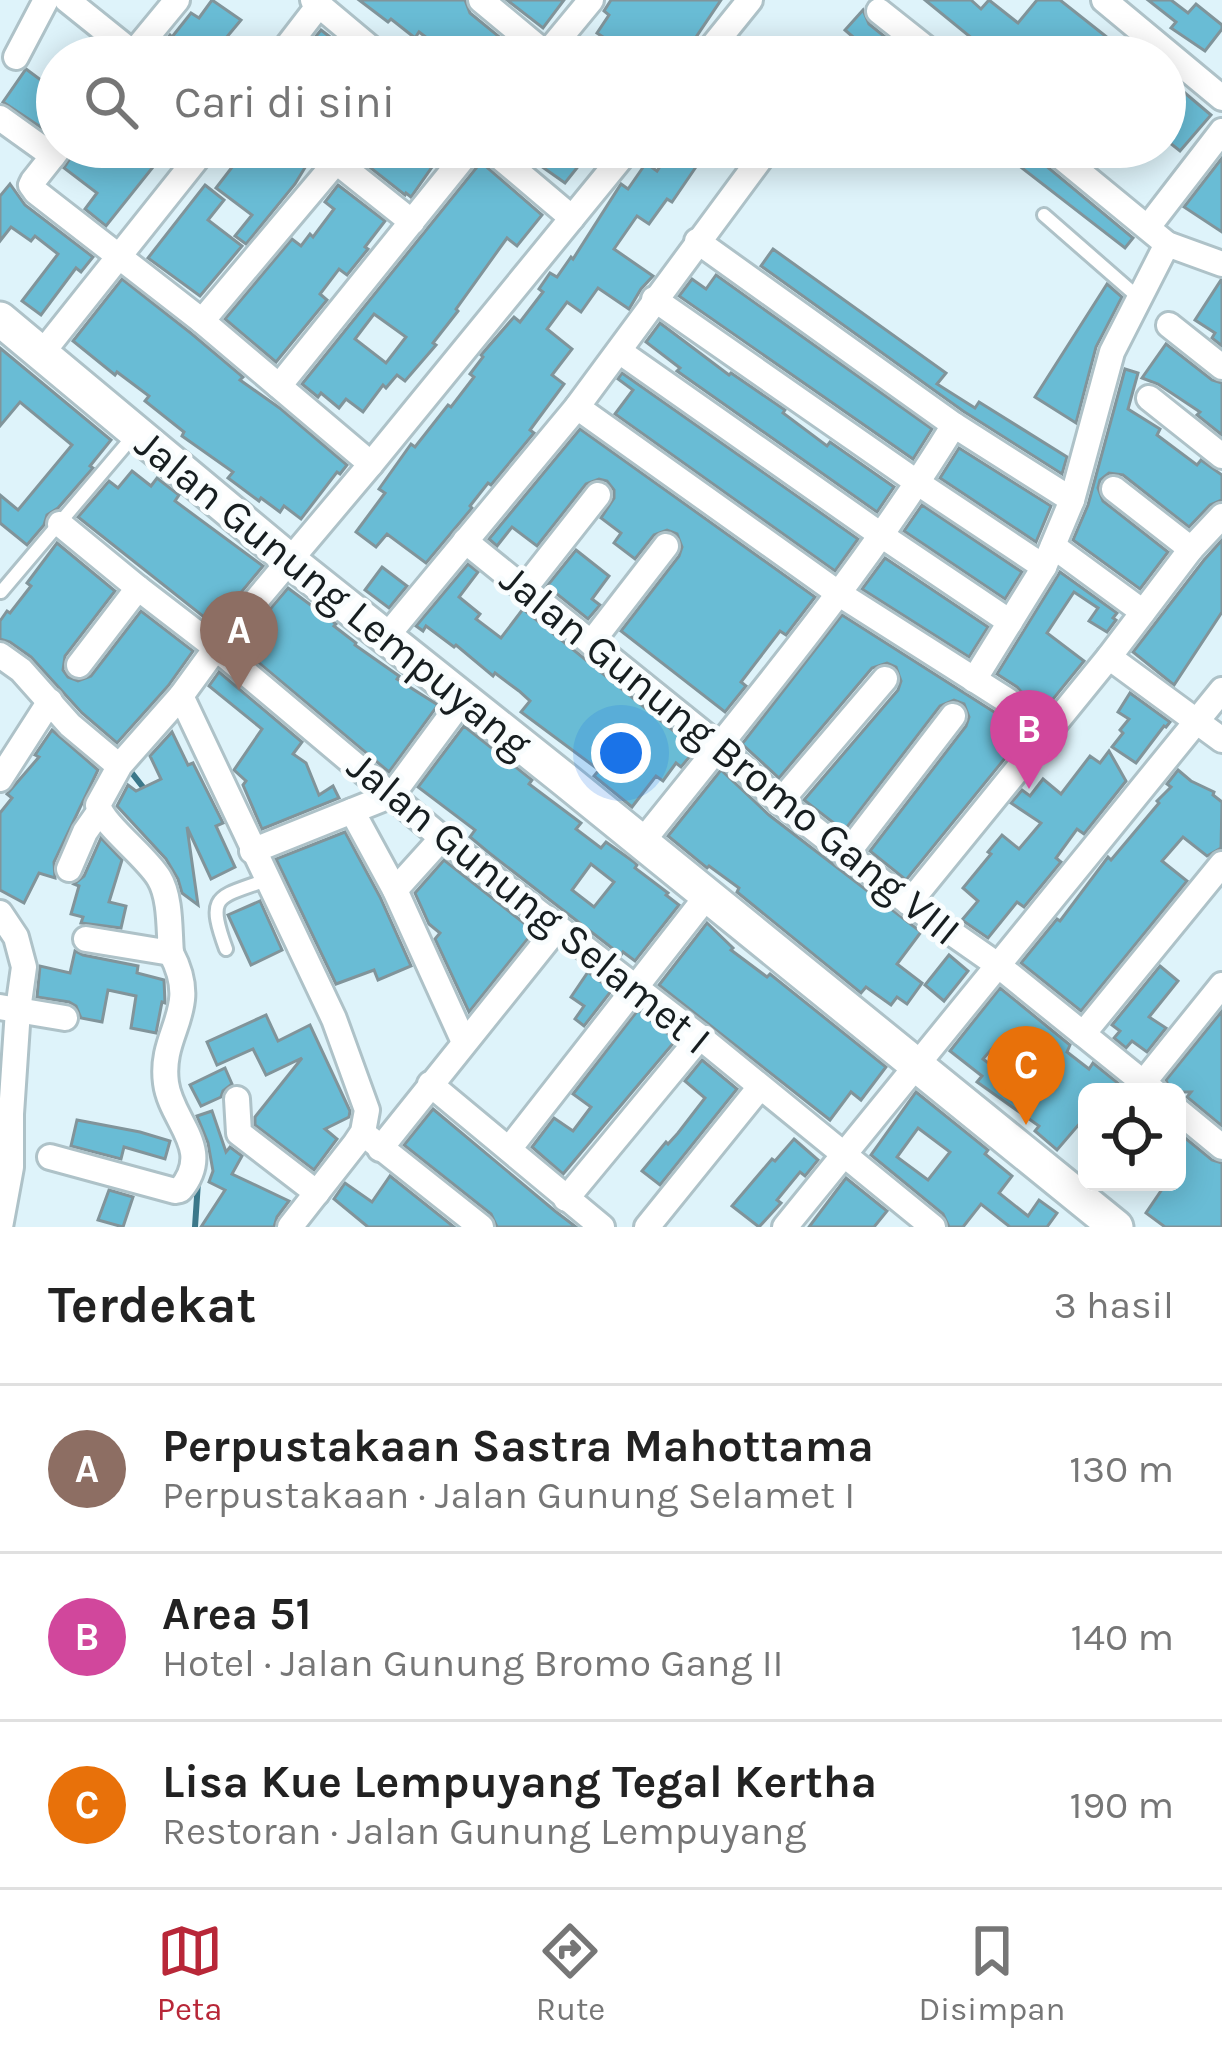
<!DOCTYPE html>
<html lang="id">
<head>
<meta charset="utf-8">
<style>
	:root { --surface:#fff; --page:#f2f2f2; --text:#222; --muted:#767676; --line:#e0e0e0; --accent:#b82738 }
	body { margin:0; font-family:Karla,sans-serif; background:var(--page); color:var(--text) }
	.controls { position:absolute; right:36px; bottom:36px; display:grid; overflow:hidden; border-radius:18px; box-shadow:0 6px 30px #0003 }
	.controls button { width:108px; height:108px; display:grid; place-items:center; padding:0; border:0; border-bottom:3px solid var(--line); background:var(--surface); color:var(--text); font:60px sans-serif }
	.you { position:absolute; left:621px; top:753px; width:42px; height:42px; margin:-30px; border:9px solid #fff; border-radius:50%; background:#1a73e8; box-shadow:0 0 0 18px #1a73e833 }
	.badge { display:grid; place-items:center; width:78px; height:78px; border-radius:50%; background:var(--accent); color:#fff; font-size:39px; font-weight:700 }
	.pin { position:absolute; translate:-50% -99px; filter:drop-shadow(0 3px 6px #0008) }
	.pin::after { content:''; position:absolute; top:63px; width:42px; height:36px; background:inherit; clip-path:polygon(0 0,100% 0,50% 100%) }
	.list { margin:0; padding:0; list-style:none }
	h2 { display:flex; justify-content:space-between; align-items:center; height:156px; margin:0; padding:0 48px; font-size:51px }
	h2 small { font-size:39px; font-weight:400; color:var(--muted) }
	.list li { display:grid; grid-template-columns:78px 1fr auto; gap:36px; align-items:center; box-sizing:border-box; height:168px; padding:0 48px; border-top:3px solid var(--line) }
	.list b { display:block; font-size:45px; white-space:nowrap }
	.list p { margin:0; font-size:39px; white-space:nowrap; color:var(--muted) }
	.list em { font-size:39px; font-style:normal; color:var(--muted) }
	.icon { flex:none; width:66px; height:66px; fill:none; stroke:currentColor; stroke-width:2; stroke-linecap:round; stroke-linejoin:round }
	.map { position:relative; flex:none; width:1222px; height:1227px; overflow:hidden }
	.search { position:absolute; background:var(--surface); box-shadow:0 6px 30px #0003; left:36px; right:36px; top:36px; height:132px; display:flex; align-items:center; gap:30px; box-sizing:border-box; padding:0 42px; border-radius:66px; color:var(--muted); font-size:45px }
	.sheet { height:660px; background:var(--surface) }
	nav { display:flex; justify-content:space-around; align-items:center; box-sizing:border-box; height:168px; border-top:3px solid var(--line); background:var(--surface); font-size:33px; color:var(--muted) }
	nav a { display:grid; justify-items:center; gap:6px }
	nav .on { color:var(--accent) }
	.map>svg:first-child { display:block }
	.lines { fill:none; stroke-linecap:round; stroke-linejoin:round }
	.stream { stroke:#3b788a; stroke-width:6 }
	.building { fill:#69bcd5; stroke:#81949a; stroke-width:3; fill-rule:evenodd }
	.lane-casing { stroke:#aec2c8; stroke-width:18 }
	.street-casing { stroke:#aec2c8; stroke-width:30 }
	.secondary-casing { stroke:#aec2c8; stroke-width:39 }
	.lane { stroke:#fff; stroke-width:12 }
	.street { stroke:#fff; stroke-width:24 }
	.secondary { stroke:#fff; stroke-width:33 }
	.labels { text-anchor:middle; stroke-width:10; stroke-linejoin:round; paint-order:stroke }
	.street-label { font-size:42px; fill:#171e20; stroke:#f9fdfe }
</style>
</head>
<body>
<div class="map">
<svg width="1222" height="1227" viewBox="0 0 1222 1227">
	<rect width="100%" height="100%" fill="#def3fa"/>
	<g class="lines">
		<!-- stream -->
		<g class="stream">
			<path d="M128,768L146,791"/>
			<path d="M195,1227L198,1182"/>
		</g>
	</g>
	<!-- building -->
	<g class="building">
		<path d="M212,0L241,20L226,38L239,48L232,57H172L160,47L170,35L172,37L191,13L199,18Z"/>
		<path d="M359,0H465L470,13L524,57H452L419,32L415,38L391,19L388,22Z"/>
		<path d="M507,0H564L543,28Z"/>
		<path d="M611,0H721L692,43L688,40L677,57H633L597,33L609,15L604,11Z"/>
		<path d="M925,0H971L981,9L989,0L1018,23L1037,0H1060L1132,57H1006L990,44L985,49Z"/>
		<path d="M1148,0H1171L1188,13L1196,4L1222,25V29L1205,51L1171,28L1176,22Z"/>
		<path d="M863,10L869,24L910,57H876L845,30Z"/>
		<path d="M321,30L347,50L355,57H312L304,51Z"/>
		<path d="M26,69L57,92V121L48,132L3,102Z"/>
		<path d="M1165,81L1183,96L1185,93L1211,115L1180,151L1165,139Z"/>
		<path d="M77,147H169L106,226L85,209L97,193L64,168Z"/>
		<path d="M236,147H302L309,161L295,184L246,244L235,236L252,215L216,188L233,166L226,160Z"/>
		<path d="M344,147H396L412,159L421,147H446L411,197L406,193L405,195Z"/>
		<path d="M514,147H567L584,159L565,183Z"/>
		<path d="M673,147L698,164L672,202L667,199L649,224L637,216L614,249L653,276L641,289L629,309L598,288L581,312L567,302L547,329L572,349L552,375L564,384L530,430L534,433L491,485L488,483L470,506L472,508L426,563L387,534L376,547L356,532L385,493L379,489L411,444L415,447L448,405L451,407L474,377L470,374L483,357L481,355L514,317L520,322L543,292L539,289L550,273L557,277L571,257L573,259L621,184L628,189L646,163L657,171Z"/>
		<path d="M995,147H1031L1039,160L1133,238L1125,248Z"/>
		<path d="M1222,158V232L1184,207Z"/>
		<path d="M481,162L542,215L517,246L507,238L456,309L458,311L433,343L436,345L405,381L397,375L386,388L383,385L363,412L346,399L339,408L321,393L318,397L302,384ZM374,314L406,337L386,363L355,339Z"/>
		<path d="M10,184L25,205L93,257L81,272L76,268L41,315L22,301L58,254L35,236L31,241L11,227L0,241V196Z"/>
		<path d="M205,185L224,200L208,220L242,246L200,296L148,258Z"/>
		<path d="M338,185L385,221L365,247L368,249L347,275L339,269L320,294L327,300L276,362L225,319L292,239L301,246L310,234L313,237L334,209L325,202Z"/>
		<path d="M773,249L946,373L937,384L975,408L979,402L1067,457L1062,474L963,411L761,266Z"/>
		<path d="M716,275L932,429L913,459L679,296L692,279L706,289Z"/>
		<path d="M122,279L192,334L243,377L240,380L281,409L347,465L340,474L337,472L301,519L284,506L280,512L261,498L259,501L228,478L233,472L182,436L184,432L145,401L149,396L117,372L115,375L73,341Z"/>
		<path d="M1221,280H1222V346L1212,338L1215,333L1195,320Z"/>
		<path d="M1107,284L1122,297L1096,347L1076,423L1035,397Z"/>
		<path d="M660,323L729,375L731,373L785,410L783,413L827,446L830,442L894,487L877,512L677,371L680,368L646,342Z"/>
		<path d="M1166,344L1212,380L1222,383V435L1197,415L1200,412L1158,384L1142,378Z"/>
		<path d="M0,348L111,440L90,466L93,468L58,508L47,515L44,525L27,545L0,523V495L18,510L72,445L20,402L0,426Z"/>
		<path d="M1125,369L1138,373L1128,409L1160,429L1157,435L1197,465L1201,460L1222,475V500L1210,505L1189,527L1123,475L1109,473L1100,480L1098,488L1103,501L1168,552L1140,589L1073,540L1088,505Z"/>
		<path d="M622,373L858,539L835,571L615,414L633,390L618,379Z"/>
		<path d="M580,429L815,597L786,635L780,631L741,682L746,686L725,712L621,631L679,556L682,547L677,534L667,530L654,535L635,559L614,543L621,533L601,518L614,498V490L607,481L599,479L586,484L537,546L512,527L497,546L489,539Z"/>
		<path d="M959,448L1051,506L1036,542L940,478Z"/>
		<path d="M132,471L151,486L157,478L179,495L175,501L263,566L214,625L78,517L109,481L118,488Z"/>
		<path d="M922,505L1022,572L1005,599L904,531Z"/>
		<path d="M1222,540V612L1174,685L1133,652L1204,560Z"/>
		<path d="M57,543L115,591L65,656L63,670L68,677L78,681L91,676L141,611L193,651L168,686L117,743L82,713L31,657L10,642L0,639V621L7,611L10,613L31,586L27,583Z"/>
		<path d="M576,550L609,576L592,599L600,605L588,619L547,586Z"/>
		<path d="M885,558L988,627L969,657L862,589Z"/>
		<path d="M468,564L478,572L459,597L480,614L476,619L501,638L523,609L696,749L681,767L676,763L663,781L656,776L632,807L594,776L599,770L521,712L530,701L519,691L495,673L493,676L456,645L454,647L426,626L423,631L416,626Z"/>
		<path d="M382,567L407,586L389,608L365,590Z"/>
		<path d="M1060,572L1117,613L1113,618L1116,620L1107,632L1089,621L1098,608L1074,592L1047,633L1084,661L906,880L870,851L966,726L969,717L964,704L954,700L940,706L844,831L804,800L898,690L901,681L896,667L887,663L872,668L779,778L742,744L842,615L999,715L1008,717L1017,715L1024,703L1023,694L1017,687L997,674Z"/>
		<path d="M288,588L336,624L334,626L356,643L355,645L399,676L397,679L438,705L389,772L239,646Z"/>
		<path d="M219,672L302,742L293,754L306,763L319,795L333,786L339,798L262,829L243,785L246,781L234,770L262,729L209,686Z"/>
		<path d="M1130,693L1170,722L1166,727L1164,726L1136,763L1112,747L1123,733L1120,730L1129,719L1118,712Z"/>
		<path d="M464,726L532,780L529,784L581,823L576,829L601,848L606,842L634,862L637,865L635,868L668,893L666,895L679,905L635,961L623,952L621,955L488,852L470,837L475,830L418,787ZM591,864L614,882L594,907L572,890Z"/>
		<path d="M52,730L98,770L54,862L55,878L39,873L24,903L0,890V813L12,798L7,794L39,757L35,755Z"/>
		<path d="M172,732L188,765L193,763L223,823L216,826L235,867L211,879L187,827L198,905L182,893L178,879L166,859L117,806L128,785L136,791L161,779L150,756Z"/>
		<path d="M1109,751L1126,781L1084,834L1077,829L1056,858L1061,862L1024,907L1017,902L988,938L962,920L978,901L963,888L991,854L988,852L1002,835L1019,849L1041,823L1011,803L1022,790L1030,796L1043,779L1061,794L1090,756L1100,763Z"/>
		<path d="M721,770L769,815L921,932L897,964L922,983L907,1004L897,997L891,1005L866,987L861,993L737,892L739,888L709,866L707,868L668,836Z"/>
		<path d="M1178,770L1191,781L1214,792L1213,795L1222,802L1221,848L1207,856L1183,837L1162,861L1187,881L1081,1011L1021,963L1057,919L1060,921L1108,857L1111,860L1159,803L1157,801L1171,787L1167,784Z"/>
		<path d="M345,832L380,897L411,966L378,980L374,970L336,984L276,859Z"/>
		<path d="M101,838L122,860L109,902L126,906L121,928L81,923L83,917L71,914L79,886L74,884L84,876Z"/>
		<path d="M444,860L534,931L469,1012L435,939L440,933L429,924L415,893Z"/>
		<path d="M260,901L282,950L251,965L228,915Z"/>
		<path d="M707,923L733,948L731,950L767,977L770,974L886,1067L861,1100L851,1092L830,1120L659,985Z"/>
		<path d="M75,951L83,955L138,966L137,973L164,980L165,1003L162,1002L156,1033L131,1028L136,996L108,990L102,1022L81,1018L76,1006L69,1002L37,997L40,966L70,973Z"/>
		<path d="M949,955L968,971L944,1001L925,985Z"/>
		<path d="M1160,966L1178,981L1149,1017L1166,1028L1147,1052L1132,1041L1126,1048L1114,1038L1120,1031L1112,1025Z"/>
		<path d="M588,972L612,990L584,1026L575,1019L584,1006L571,997Z"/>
		<path d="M1000,988L1070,1045L1067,1052L1089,1069L1093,1063L1129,1092H1087V1115L1057,1150L1035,1131L1039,1126L977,1082L982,1076L950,1051ZM1003,1036L1039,1060L1020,1087L983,1059Z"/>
		<path d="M638,1010L676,1040L563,1174L532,1147L554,1118L573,1131L591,1107L573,1094Z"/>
		<path d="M1222,1011V1126L1187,1097L1191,1092H1171L1166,1080Z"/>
		<path d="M266,1015L278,1041L310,1025L350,1111L349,1117L325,1129L337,1139L314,1170L255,1125V1117L302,1058L266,1075L253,1049L217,1065L207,1042Z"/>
		<path d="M702,1060L737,1089L660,1185L642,1171L666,1142L668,1144L678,1133L705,1098L685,1081Z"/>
		<path d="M225,1068L232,1084L223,1091L221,1097L201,1106L190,1085Z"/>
		<path d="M916,1092L988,1150L985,1154L1012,1176L999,1193L1028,1216L1039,1200L1057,1213L1047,1227H1010L981,1204L963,1227H949L943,1214L871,1155ZM918,1128L950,1152L928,1180L897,1157Z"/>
		<path d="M433,1109L555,1211L576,1227H497L491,1214L404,1145Z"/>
		<path d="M212,1111L226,1152L230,1147L242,1156L232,1174L289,1201L277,1217L274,1227H201L225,1190L209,1182L213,1171L208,1143L197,1116Z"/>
		<path d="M77,1120L140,1132L170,1141L165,1159L124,1147L121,1159L71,1146Z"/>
		<path d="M1184,1137L1212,1160L1222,1163V1227H1165L1146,1213L1167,1182H1177V1146Z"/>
		<path d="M794,1139L818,1160L805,1176L800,1172L777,1200L781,1203L759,1227L732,1206L772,1159L775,1161Z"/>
		<path d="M390,1176L454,1227H368L334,1199L345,1183L372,1202Z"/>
		<path d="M846,1178L887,1211L874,1227H809Z"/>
		<path d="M109,1190L133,1197L123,1227L98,1220Z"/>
	</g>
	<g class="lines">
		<!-- lane casing -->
		<g class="lane-casing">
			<g id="lane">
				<path d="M1044,215L1139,298"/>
				<path d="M1,592L135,434"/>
				<path d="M226,949C206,894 217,898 266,880"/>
			</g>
		</g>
		<!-- street casing -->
		<g class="street-casing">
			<g id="street">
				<path d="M67,0L133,53"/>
				<path d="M313,0L381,57"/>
				<path d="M481,0L546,54"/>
				<path d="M1104,0L1222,98"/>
				<path d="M879,11L937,57"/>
				<path d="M16,57L46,0"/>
				<path d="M130,57L177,0"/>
				<path d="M279,57L319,5"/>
				<path d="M544,57L591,0"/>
				<path d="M704,57L750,0"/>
				<path d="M0,118L53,156"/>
				<path d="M60,147L33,181L31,185L36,192L202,321L371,464"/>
				<path d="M318,147L412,222"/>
				<path d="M488,147L572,218"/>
				<path d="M1049,147L1167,244L1222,264"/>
				<path d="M1148,227L1222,131"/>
				<path d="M697,241L954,425L1072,500"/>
				<path d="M654,299L918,483L1044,567"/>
				<path d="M202,321L336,162"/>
				<path d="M1169,325L1222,367"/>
				<path d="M619,351L881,535L1010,622"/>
				<path d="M42,353L206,147"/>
				<path d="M279,386L472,147"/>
				<path d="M1149,398L1222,456"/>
				<path d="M577,407L838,593L1008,701"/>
				<path d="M1114,489L1191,549"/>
				<path d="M60,524L138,588L216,648L442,838L700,1037L933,1227"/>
				<path d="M465,541L719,746L780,802L909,903L999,966L1155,1092"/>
				<path d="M1053,546L1143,612"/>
				<path d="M524,589L598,495"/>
				<path d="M386,637L577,407L769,147"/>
				<path d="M591,643L666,546"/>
				<path d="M0,655L21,670L70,725L119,766"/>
				<path d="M1109,657L1222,740"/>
				<path d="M79,665L138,588"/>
				<path d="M974,680L1044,567L1072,500L1112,352L1167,244"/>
				<path d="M0,779L50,701"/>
				<path d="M780,802L885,679"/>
				<path d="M352,811L395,890L464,1042"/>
				<path d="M642,842C750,707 863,573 954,425"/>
				<path d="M252,851L392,795L463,699"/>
				<path d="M846,855L953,716"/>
				<path d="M69,869L85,832L99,812"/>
				<path d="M395,890L442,838"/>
				<path d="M909,903L1109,657L1191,549L1222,516"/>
				<path d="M0,913L16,937L24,967L18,1010L11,1114V1167L0,1227"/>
				<path d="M86,939L171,953C169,930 171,898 159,878C145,855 104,826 98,805L120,765L181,696"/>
				<path d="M0,1007L65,1018"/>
				<path d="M1083,1034L1222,864"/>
				<path d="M1143,1083L1222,985"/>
				<path d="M430,1084L602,1227"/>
				<path d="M237,1099L239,1133L317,1193"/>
				<path d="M1177,1110L1222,1147"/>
				<path d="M369,1138L481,1227"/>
				<path d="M380,1149L557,928"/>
				<path d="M509,1149L707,896"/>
				<path d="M50,1157L175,1191L180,1190C215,1149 171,1122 166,1083C159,1031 202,1011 171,953"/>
				<path d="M566,1199L700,1037"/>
				<path d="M290,1227L355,1144L363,1132L367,1110L334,1019L181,696L216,648L371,464L630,147"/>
				<path d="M647,1227L760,1087"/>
				<path d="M785,1227L1222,690"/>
			</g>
		</g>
		<!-- secondary casing -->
		<g class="secondary-casing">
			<path id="secondary" d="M0,319L289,560L564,779L1116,1227"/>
		</g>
		<!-- lane -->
		<use href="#lane" class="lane"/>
		<!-- street -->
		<use href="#street" class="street"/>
		<!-- secondary -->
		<use href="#secondary" class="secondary"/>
	</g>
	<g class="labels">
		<!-- street labels -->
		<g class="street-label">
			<text transform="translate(334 593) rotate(39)" y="15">Jalan Gunung Lempuyang</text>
			<text transform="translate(731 754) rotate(39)" y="15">Jalan Gunung Bromo Gang VIII</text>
			<text transform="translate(530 902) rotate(39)" y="15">Jalan Gunung Selamet I</text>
		</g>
	</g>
</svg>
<div class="controls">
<button><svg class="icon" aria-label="locate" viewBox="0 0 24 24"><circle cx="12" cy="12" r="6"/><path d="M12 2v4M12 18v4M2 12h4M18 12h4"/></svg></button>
</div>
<div class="you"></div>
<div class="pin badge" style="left:239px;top:690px;background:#8d6e63">A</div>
<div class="pin badge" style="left:1029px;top:789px;background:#d1479c">B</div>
<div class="pin badge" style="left:1026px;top:1125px;background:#e8710a">C</div>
<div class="search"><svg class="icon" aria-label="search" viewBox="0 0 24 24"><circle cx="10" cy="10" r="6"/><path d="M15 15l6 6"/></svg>Cari di sini</div>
</div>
<section class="sheet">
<h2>Terdekat<small>3 hasil</small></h2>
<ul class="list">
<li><span class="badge" style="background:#8d6e63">A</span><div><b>Perpustakaan Sastra Mahottama</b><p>Perpustakaan · Jalan Gunung Selamet I</p></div><em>130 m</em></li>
<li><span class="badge" style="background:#d1479c">B</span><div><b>Area 51</b><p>Hotel · Jalan Gunung Bromo Gang II</p></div><em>140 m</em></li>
<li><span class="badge" style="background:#e8710a">C</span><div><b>Lisa Kue Lempuyang Tegal Kertha</b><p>Restoran · Jalan Gunung Lempuyang</p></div><em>190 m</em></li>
</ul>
</section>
<nav>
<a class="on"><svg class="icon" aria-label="map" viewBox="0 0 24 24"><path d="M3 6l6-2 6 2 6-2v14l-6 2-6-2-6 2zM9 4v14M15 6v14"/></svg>Peta</a>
<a><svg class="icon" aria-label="directions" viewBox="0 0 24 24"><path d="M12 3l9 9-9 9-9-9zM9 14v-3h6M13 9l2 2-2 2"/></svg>Rute</a>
<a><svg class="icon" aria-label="saved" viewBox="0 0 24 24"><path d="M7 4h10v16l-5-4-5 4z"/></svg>Disimpan</a>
</nav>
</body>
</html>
